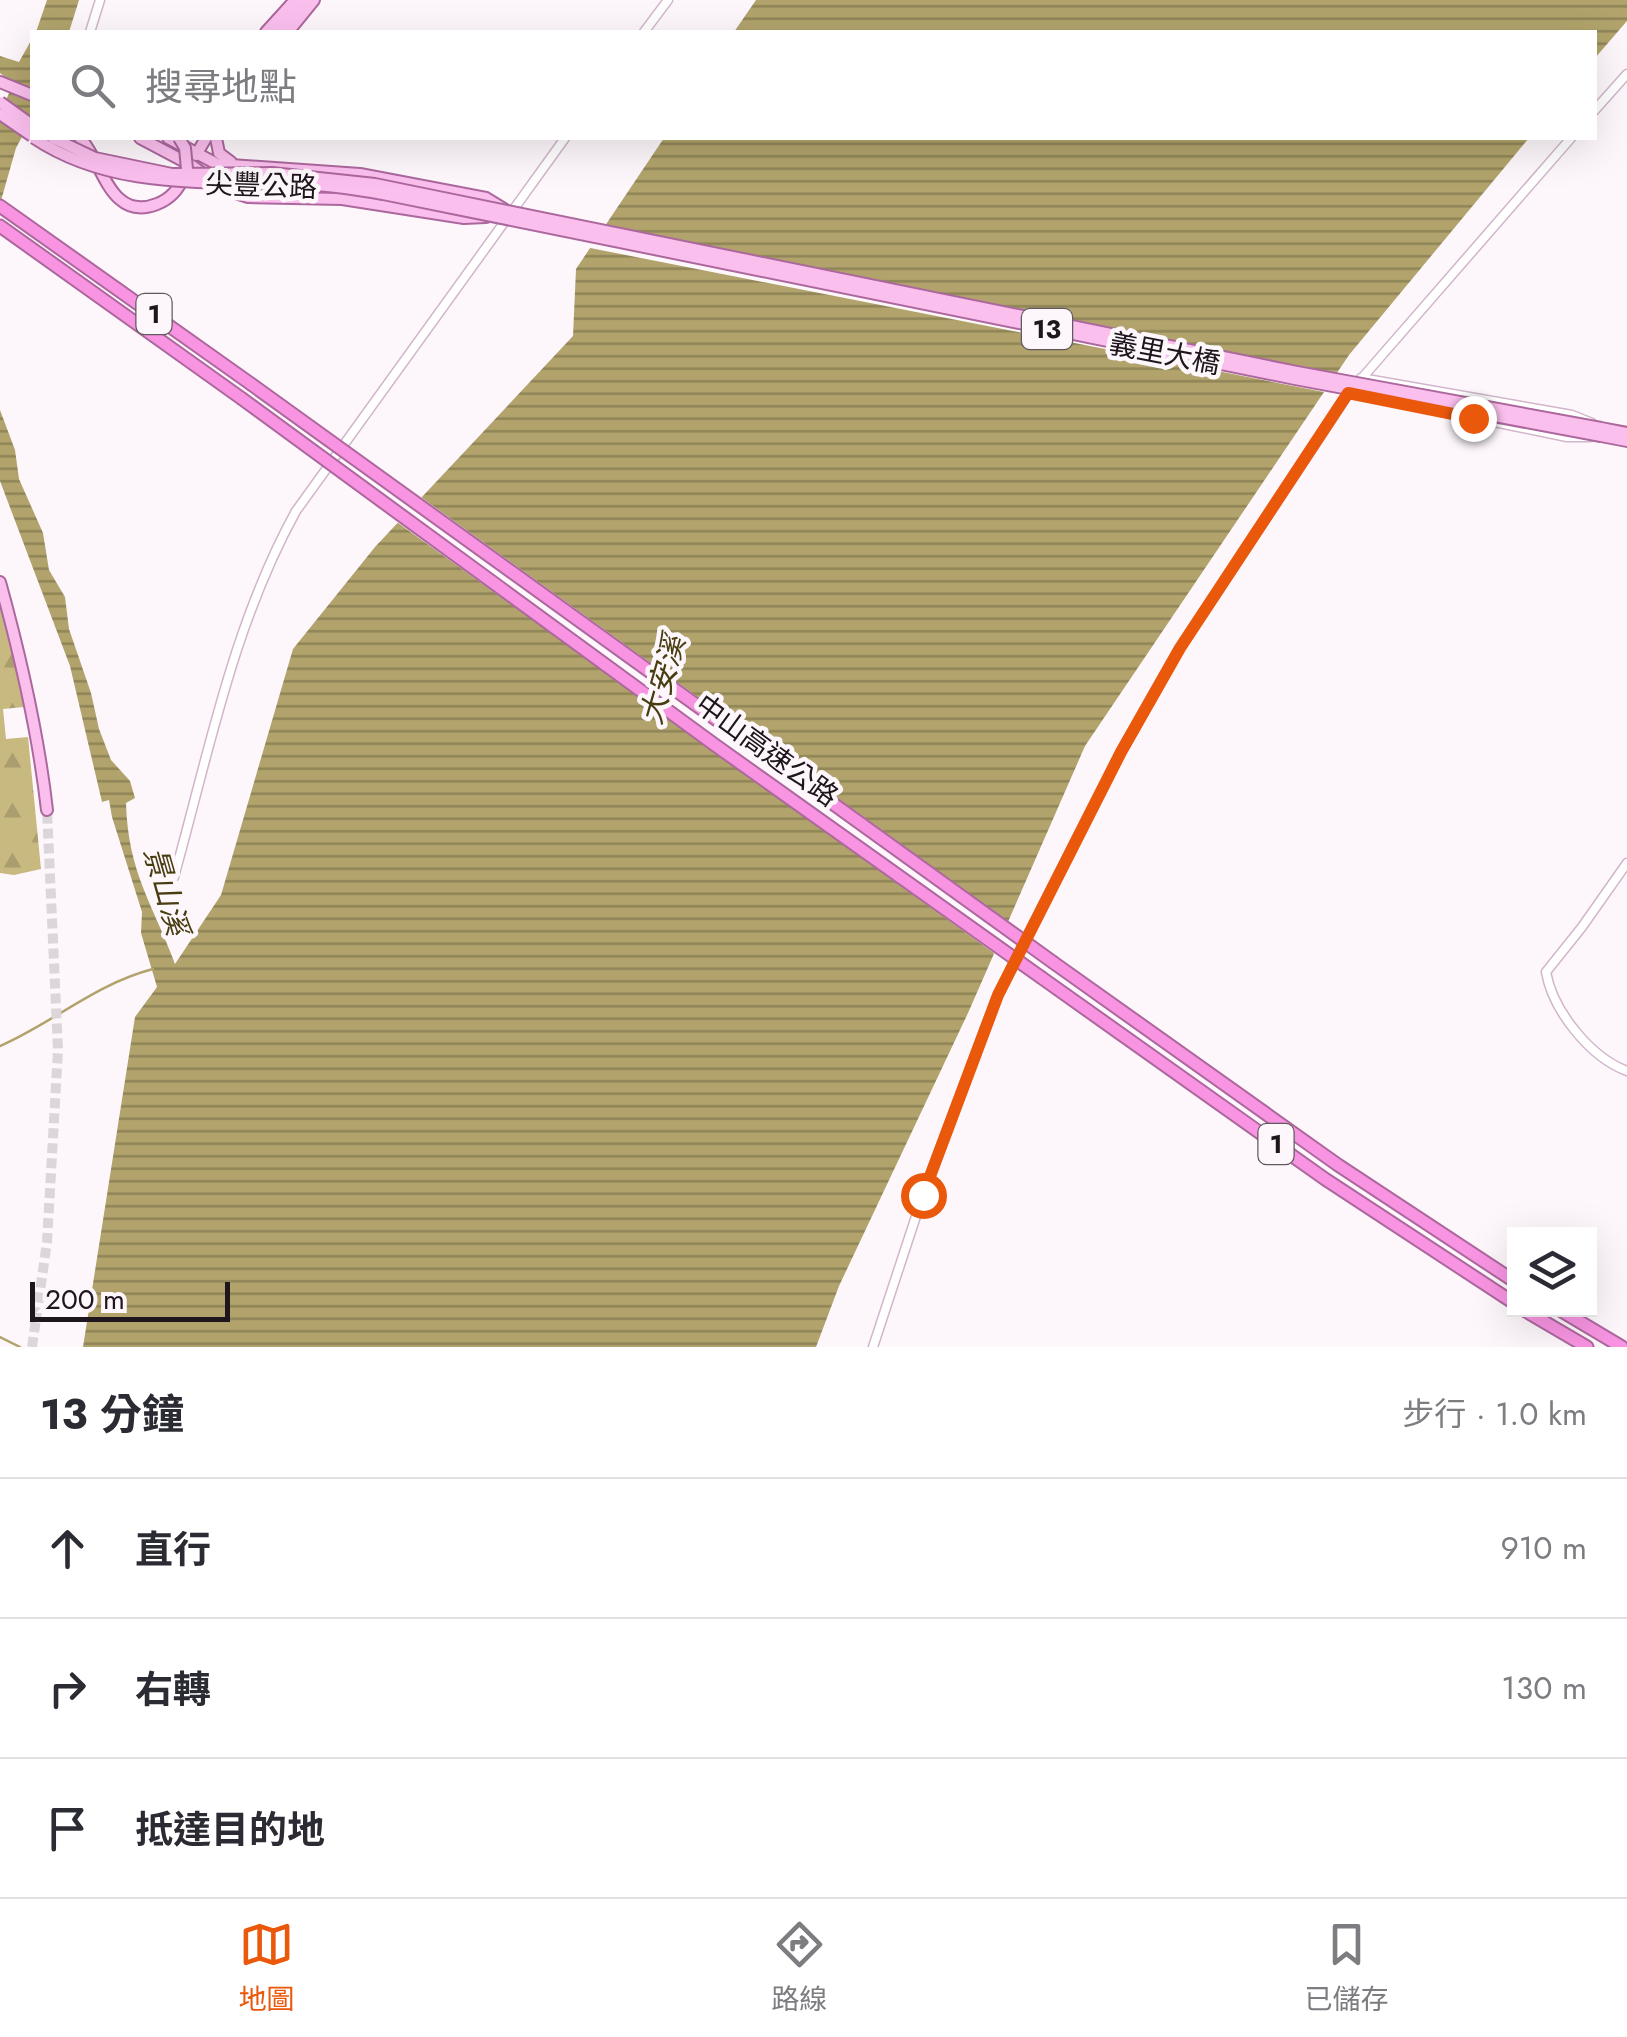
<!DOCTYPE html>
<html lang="zh-TW">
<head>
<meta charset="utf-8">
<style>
	:root { --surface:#fff; --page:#f2f2f3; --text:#2b2b33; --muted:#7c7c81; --line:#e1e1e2; --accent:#ea580c }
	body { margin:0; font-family:Jost,"Noto Sans TC",sans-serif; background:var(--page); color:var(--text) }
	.controls { position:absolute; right:30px; bottom:30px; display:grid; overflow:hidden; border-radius:0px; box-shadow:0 10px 40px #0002 }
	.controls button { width:90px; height:90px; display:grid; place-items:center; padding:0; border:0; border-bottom:2px solid var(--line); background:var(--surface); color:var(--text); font:50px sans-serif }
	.scale { position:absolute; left:30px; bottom:25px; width:200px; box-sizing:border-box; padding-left:10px; border:5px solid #1f151c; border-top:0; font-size:28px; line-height:35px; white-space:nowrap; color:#1f151c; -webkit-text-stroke:8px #fdf7fc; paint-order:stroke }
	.stop { position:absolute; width:30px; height:30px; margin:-22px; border:8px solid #ea580c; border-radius:50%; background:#fff }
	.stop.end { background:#ea580c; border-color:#fff; box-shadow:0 2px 10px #0008 }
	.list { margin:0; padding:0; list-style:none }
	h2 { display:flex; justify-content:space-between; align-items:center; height:130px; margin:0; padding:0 40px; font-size:42px }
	h2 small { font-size:32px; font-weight:400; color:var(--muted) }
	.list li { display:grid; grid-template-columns:65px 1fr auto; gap:30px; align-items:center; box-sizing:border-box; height:140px; padding:0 40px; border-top:2px solid var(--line) }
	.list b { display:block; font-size:38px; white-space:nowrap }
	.list em { font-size:32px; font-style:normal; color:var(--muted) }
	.icon { flex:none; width:55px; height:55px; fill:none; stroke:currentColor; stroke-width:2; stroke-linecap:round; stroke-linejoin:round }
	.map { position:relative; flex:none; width:1627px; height:1347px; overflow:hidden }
	.search { position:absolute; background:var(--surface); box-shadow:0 10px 40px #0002; left:30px; right:30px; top:30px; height:110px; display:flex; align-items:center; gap:25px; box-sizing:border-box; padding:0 35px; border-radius:0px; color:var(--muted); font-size:38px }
	.sheet { height:550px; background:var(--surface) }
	nav { display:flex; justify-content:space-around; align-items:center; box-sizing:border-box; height:140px; border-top:2px solid var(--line); background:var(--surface); font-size:28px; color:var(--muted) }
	nav a { display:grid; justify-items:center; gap:5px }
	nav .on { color:var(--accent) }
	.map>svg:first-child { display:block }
	.forest { fill:url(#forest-firs) }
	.water { fill:url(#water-rules) }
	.pier { fill:#fdf7fc }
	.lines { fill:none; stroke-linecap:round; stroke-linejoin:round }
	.stream { stroke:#b1a36b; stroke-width:2.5 }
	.major-tunnel { stroke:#dcd5da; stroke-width:10; stroke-dasharray:10 5; stroke-linecap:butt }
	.minor-casing { stroke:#d2b5ca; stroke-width:11 }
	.major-casing { stroke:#ac689d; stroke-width:14 }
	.highway-casing { stroke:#ac689d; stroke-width:15 }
	.minor { stroke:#fff; stroke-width:8 }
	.major { stroke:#fbbfee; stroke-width:10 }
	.highway { stroke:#f894e2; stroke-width:11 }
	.major-bridge-casing { stroke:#ac689d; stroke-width:14; stroke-linecap:butt }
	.highway-bridge-casing { stroke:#ac689d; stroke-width:15; stroke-linecap:butt }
	.major-bridge { stroke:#fbbfee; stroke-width:10 }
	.highway-bridge { stroke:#f894e2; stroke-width:11 }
	.route { stroke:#ea580c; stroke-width:12 }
	.labels { text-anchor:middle; stroke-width:9; stroke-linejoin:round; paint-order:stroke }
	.shield { fill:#fdf7fc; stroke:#62595f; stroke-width:2.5 }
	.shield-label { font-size:25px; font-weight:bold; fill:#1f151c }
	.street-label { font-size:28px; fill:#1f151c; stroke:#fdf7fc }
	.water-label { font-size:30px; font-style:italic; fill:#483d10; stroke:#fdf7fc }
</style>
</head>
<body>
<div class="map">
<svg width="1627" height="1347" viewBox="0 0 1627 1347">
	<defs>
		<pattern id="forest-firs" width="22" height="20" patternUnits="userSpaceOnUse" patternTransform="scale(2.5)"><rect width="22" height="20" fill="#c7b980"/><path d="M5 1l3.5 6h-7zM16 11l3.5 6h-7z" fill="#aa9e6e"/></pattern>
		<pattern id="water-rules" width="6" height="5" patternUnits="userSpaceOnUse" patternTransform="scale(2.5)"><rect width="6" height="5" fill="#b1a36b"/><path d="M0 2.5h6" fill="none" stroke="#8f8457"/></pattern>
	</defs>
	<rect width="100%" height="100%" fill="#fdf7fc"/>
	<!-- forest -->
	<path class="forest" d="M0,607L13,649L24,707L3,709L6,739L28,737L41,869L14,875L0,873Z"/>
	<!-- water -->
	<g class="water">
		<path d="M47,0H79L69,32H36Z"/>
		<path d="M756,0H1627V21L1595,58L1594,32H734Z"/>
		<path d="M32,39V118L16,148L0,204V114L13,84L0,73V56L19,62Z"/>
		<path d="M664,138H1529L1349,355L1085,746L968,1013L839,1286L816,1347H83L135,1017L157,987L141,933L142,912L112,817L109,800L102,802L70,666L0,481V410L15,450L19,479L43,533L49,570L65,597L69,629L91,693L99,729L111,760L130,781L135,798L126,803C128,873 153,904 175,964L221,895L293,649L375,547L573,336L576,269Z"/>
	</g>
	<!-- pier -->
	<g class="pier">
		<path d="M597,228L1341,376L1329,393L585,247Z"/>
		<path d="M418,495L1012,924L998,956L394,520Z"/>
	</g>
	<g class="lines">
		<!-- stream -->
		<g class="stream">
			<path d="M0,1046C53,1023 95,984 153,969"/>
			<path d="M0,1337L20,1347"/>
		</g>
		<!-- major-tunnel -->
		<path class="major-tunnel" d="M32,1347L47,1242L58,1050L47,810"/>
		<!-- minor casing -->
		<g class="minor-casing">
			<g id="minor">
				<path d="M90,32L100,0"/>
				<path d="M644,32L668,0"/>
				<path d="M1594,111L1627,74"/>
				<path d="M1361,378L1572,415L1592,423"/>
				<path d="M1431,409L1567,437H1590"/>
				<path d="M1627,863L1582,927L1546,972C1553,1011 1590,1057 1627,1071"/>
				<path d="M174,877C209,752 233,625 296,511L565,138"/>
				<path d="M873,1347L923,1195L998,995L1121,752L1180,648L1349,393L1571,138"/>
			</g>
		</g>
		<!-- major casing -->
		<g class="major-casing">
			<g id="major">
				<path d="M266,32L295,0"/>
				<path d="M278,32L305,0"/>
				<path d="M288,32L314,0"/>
				<path d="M0,82L32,95"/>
				<path d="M80,138C102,159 109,223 157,204C170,199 179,189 184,176"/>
				<path d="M140,138L191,165L226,190L248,197L342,199L464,218L486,217"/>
				<path d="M168,138L217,164L360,174L486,198L504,209"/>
				<path d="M216,138L219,153L231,162"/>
				<path d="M196,155L206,138"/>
				<path d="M1601,428L1627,433"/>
				<path d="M1601,436L1627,441"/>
				<path d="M0,582C21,658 38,731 47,810"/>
			</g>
		</g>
		<!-- highway casing -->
		<g class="highway-casing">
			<g id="highway">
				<path d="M0,206L251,384"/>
				<path d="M0,226L241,398"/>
				<path d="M1054,963L1338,1165L1514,1281"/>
				<path d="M1042,978L1325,1179L1514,1303"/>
				<path d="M1524,1310L1587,1347"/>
				<path d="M1560,1310L1622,1347"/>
			</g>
		</g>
		<!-- minor -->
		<use href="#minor" class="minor"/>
		<!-- major -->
		<use href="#major" class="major"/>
		<!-- highway -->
		<use href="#highway" class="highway"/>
		<!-- major-bridge casing -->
		<g class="major-bridge-casing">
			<g id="major-bridge">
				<path d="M0,102L32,125"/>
				<path d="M0,114L32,136"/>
				<path d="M34,138C118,194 219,179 314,185C337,186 360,190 383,194L1295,379L1601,436"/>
				<path d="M53,138L95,158L172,174L272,173L375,184L1297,372L1601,428"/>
				<path d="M179,138L185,148L187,169"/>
			</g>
		</g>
		<!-- highway-bridge casing -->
		<g class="highway-bridge-casing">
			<g id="highway-bridge">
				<path d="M251,384L1054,963"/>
				<path d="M241,398L715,745L1042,978"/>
			</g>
		</g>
		<!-- major-bridge -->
		<use href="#major-bridge" class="major-bridge"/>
		<!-- highway-bridge -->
		<use href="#highway-bridge" class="highway-bridge"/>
	</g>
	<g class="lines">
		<!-- route -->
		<path class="route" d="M923,1195L998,995L1121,752L1180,648L1348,393L1473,418"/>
	</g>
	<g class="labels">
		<!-- shield labels -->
		<g class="shield">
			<rect x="136.5" y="294" width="35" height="40" rx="8"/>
			<rect x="1022" y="309" width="50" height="40" rx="8"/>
			<rect x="1258.5" y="1124" width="35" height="40" rx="8"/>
		</g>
		<g class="shield-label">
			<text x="154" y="323">1</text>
			<text x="1047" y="338">13</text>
			<text x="1276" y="1153">1</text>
		</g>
		<!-- street labels -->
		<g class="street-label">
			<text transform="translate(261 185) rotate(2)" y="10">尖豐公路</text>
			<text transform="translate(1165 353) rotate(11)" y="10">義里大橋</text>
			<text transform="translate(767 750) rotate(36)" y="10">中山高速公路</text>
		</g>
		<!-- water labels -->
		<g class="water-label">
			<text transform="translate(663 680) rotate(-74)" y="10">大安溪</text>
			<text transform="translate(166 891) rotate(74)" y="10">景山溪</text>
		</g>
	</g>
</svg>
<div class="controls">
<button><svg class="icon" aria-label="layers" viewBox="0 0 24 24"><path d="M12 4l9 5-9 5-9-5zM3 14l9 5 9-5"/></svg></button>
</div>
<div class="scale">200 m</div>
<div class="stop" style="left:923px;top:1195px"></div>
<div class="stop end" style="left:1473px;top:418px"></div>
<div class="search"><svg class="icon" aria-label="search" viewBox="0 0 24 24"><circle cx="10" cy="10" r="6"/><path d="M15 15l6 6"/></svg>搜尋地點</div>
</div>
<section class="sheet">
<h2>13 分鐘<small>步行 · 1.0 km</small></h2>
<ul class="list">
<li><svg class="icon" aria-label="ahead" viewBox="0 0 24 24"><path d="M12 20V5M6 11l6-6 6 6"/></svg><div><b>直行</b></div><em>910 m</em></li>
<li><svg class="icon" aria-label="right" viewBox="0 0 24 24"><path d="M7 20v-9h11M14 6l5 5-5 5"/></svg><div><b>右轉</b></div><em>130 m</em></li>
<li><svg class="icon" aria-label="arrive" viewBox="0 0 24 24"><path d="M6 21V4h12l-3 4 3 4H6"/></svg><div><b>抵達目的地</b></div></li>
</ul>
</section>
<nav>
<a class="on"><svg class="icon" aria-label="map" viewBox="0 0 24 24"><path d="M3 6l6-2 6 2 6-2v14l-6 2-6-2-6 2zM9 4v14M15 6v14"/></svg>地圖</a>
<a><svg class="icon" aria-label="directions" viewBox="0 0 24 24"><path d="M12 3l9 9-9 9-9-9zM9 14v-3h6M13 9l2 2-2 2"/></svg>路線</a>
<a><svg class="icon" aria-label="saved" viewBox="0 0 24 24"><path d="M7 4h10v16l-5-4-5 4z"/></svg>已儲存</a>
</nav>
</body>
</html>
